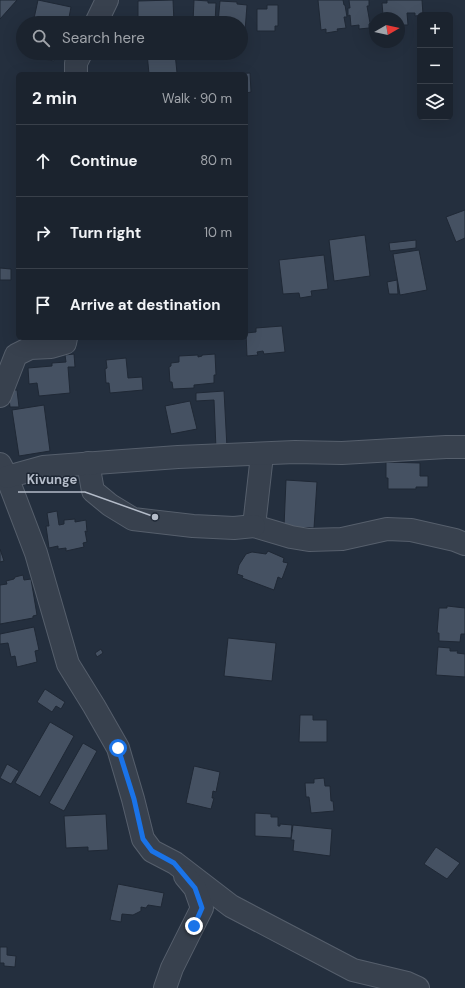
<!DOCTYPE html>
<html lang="en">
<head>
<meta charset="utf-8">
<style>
	:root { --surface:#1b232e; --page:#242b36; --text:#f1f3f6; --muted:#a0a4aa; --line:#39404a }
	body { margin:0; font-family:"DM Sans",sans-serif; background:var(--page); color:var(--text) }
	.controls { position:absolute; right:12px; top:12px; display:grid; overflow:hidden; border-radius:6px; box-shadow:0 4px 16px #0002 }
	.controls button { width:36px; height:36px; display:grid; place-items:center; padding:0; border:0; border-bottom:1px solid var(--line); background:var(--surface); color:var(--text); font:20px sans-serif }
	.compass { position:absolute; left:369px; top:12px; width:36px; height:36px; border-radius:50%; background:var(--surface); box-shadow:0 4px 16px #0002; rotate:81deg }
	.stop { position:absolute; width:12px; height:12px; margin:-9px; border:3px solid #1a73e8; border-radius:50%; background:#fff }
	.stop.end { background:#1a73e8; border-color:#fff; box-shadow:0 1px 4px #0008 }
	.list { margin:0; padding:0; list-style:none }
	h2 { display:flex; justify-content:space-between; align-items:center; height:52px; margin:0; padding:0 16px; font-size:17px }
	h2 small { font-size:13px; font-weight:400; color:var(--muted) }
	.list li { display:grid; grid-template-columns:26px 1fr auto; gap:12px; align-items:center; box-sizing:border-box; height:72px; padding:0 16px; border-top:1px solid var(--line) }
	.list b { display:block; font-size:15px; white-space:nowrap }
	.list em { font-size:13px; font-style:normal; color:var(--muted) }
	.icon { flex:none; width:22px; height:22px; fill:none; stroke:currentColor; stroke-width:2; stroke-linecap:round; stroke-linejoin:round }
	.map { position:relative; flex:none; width:465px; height:988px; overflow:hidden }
	.search { position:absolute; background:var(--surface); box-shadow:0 4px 16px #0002; left:16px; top:16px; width:232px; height:44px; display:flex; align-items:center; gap:10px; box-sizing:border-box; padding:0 14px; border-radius:22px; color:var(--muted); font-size:15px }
	.panel { position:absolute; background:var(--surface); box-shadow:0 4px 16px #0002; left:16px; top:72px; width:232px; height:268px; border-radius:6px }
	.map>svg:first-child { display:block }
	.building { fill:#455162; stroke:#1f2835 }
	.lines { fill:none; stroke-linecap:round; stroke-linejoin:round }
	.minor-casing { stroke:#565f6c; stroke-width:24 }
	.minor { stroke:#38414e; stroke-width:22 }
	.route { stroke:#1a73e8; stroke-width:5 }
	.leader { fill:none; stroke:#b4bcc9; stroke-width:1.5 }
	.callout-dot { fill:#b4bcc9; stroke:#1d2633; stroke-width:1.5 }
	.callout-label { font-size:13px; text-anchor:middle; font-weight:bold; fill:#b4bcc9; stroke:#1d2633; stroke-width:3; stroke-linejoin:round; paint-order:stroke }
</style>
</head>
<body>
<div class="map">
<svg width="465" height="988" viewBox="0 0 465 988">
	<rect width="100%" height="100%" fill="#242f3e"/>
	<!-- building -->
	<g class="building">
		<path d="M0,0H17L0,19Z"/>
		<path d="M38,0L71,7L68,23H33Z"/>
		<path d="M173,0L174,23H138V1Z"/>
		<path d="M194,0L208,1V3H216L215,23H193Z"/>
		<path d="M318,0H343L344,5H345L347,17H344L346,28L337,29L338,31L326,33V29L321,30Z"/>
		<path d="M349,0H369V6H367L370,23L369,24V28L359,29V25L351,26L350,15L348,16V8H350Z"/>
		<path d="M387,0H422L423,15L415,16V13H407L408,25H399V18H387V15H383L382,3H387Z"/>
		<path d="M220,1L237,2V4L247,5L245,31H241V23H218Z"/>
		<path d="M267,5H278V26H275V31H257V9H267Z"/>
		<path d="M29,53H66L65,59L55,57L54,61L28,56Z"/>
		<path d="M141,53H175L177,73L149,74L147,53Z"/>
		<path d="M250,73L251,92L246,93V74H233Z"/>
		<path d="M465,210V238L456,242L446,217Z"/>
		<path d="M365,235L370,276L334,281L329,240Z"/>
		<path d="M416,240V248L390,251L389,243Z"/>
		<path d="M419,250L427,290L400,295L393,254Z"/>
		<path d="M324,255L328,289L311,291L312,296L300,298L299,293L283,294L279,260Z"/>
		<path d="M0,268L11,269V280H0Z"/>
		<path d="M397,280L398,294H389L387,282Z"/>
		<path d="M282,326L285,352L264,354L263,351L257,352L258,355L247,356L246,333L256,332V328Z"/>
		<path d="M74,354L75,367H68L70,393L39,396L37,383L29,384L28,368L52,366V363L66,362L65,355Z"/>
		<path d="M215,354L216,375H214V383L194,385V388L173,389L172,382H170L169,367L171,366V363L179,362V356L198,355V357L202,356V355Z"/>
		<path d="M126,358L128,378L142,377L143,390L110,393L109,383H106L105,369L107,368L106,360Z"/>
		<path d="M8,390H17L19,407H10Z"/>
		<path d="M224,391L227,448L216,449L214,400L196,401V393Z"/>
		<path d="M190,401L197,429L171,434L165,406Z"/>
		<path d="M44,405L50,451L19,456L12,410Z"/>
		<path d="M386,462L420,463V476H428V487H416V489H388V478H386Z"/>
		<path d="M286,480L317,482L314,528L284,527Z"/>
		<path d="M57,511L59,525L64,524V520L75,519V522L86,520L87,532L85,531L87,542L83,543L84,547L66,551V548L58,549V546L49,548L46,526H49L47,513Z"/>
		<path d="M0,549L4,561L0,562Z"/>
		<path d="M268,551L284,558L283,562L288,563L282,579L278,577L274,590L242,578L243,576L237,574L239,565L246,554L252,552L266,554Z"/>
		<path d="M23,575L24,580L31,579L37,615L33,616V618L0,624V585L7,584L6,581L14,579L15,577Z"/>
		<path d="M447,606L465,608V634H461L460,642L439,641V633H437L439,608H447Z"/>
		<path d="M34,627L39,650L35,651L37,662L17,667L15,656L11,657L8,643L0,644V634Z"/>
		<path d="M228,638L276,643L272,681L224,676Z"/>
		<path d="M438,647L450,648V651H458L457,653L465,654V677L436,675Z"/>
		<path d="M101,649L103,653L97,657L95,653Z"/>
		<path d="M45,689L65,702L61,709L56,706L52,712L37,702Z"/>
		<path d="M300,715H313V720H327V742H299Z"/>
		<path d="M50,722L74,736L40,797L15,783Z"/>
		<path d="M83,743L97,751L64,811L49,803Z"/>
		<path d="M7,764L19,771L11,784L0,778Z"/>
		<path d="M194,766L220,772L216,792L213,791L212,798H214L211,809L186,803Z"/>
		<path d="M324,778L325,786H330L331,801H333L334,811L311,813L309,797H306L305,783H314V779Z"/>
		<path d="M255,813L271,814V817H278V826H280V824L292,825L291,838L255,836Z"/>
		<path d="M106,814L108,850L88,851V847L66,848L64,816Z"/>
		<path d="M293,825L332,829L330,856L293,851L294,840H291Z"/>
		<path d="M436,847L460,863L447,879L424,864Z"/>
		<path d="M118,884L164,893L161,907L148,905L146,908L141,907V911L133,915L122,914L121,922L110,920Z"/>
		<path d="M0,947H7V955L16,956L15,967L4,966V963H0Z"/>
	</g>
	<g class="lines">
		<!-- minor casing -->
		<g class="minor-casing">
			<g id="minor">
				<path d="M96,23L107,0"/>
				<path d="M76,74V63L81,53"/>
				<path d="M0,396L16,355L30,348L51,347L65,343L66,338"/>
				<path d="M262,455L254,526L291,537L309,540L342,539L387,529L411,530L455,540L465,544"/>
				<path d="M88,463L93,491L110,505L133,519L193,526L234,528L254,526"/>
				<path d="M0,464L7,477L36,553L68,664L94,706L118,748L133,799L143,839L152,851L175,863L231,906L353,970L407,983L418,988"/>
				<path d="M7,477L43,467L109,462L178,457L295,452L342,453L446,447H465"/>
				<path d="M165,988L172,968L202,908L195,888L185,876"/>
			</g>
		</g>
		<!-- minor -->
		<use href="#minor" class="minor"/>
	</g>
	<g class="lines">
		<!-- route -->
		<path class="route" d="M118,748L134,799L143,839L152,851L174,863L195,888L202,908L194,926"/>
	</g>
	<!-- callouts -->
	<path class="leader" d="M155 517L85 492H18"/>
	<circle class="callout-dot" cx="155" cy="517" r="4"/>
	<g class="callout-label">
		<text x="52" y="484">Kivunge</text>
	</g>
</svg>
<div class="controls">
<button>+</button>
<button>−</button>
<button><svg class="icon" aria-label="layers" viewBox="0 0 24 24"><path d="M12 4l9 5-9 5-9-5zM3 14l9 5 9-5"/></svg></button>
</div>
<svg class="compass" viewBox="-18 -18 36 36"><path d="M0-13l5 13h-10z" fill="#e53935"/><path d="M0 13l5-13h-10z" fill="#a0a4aa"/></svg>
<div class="stop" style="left:118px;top:748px"></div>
<div class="stop end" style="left:194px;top:926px"></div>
<div class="search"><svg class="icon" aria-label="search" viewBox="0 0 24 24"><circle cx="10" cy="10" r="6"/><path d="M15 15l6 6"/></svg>Search here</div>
<section class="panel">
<h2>2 min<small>Walk · 90 m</small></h2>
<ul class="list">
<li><svg class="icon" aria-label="ahead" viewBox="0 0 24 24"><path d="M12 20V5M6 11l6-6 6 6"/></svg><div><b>Continue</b></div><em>80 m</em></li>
<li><svg class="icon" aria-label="right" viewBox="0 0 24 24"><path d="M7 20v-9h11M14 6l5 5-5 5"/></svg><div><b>Turn right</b></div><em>10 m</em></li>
<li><svg class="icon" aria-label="arrive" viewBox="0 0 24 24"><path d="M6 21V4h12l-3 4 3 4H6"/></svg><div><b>Arrive at destination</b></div></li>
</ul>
</section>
</div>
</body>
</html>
